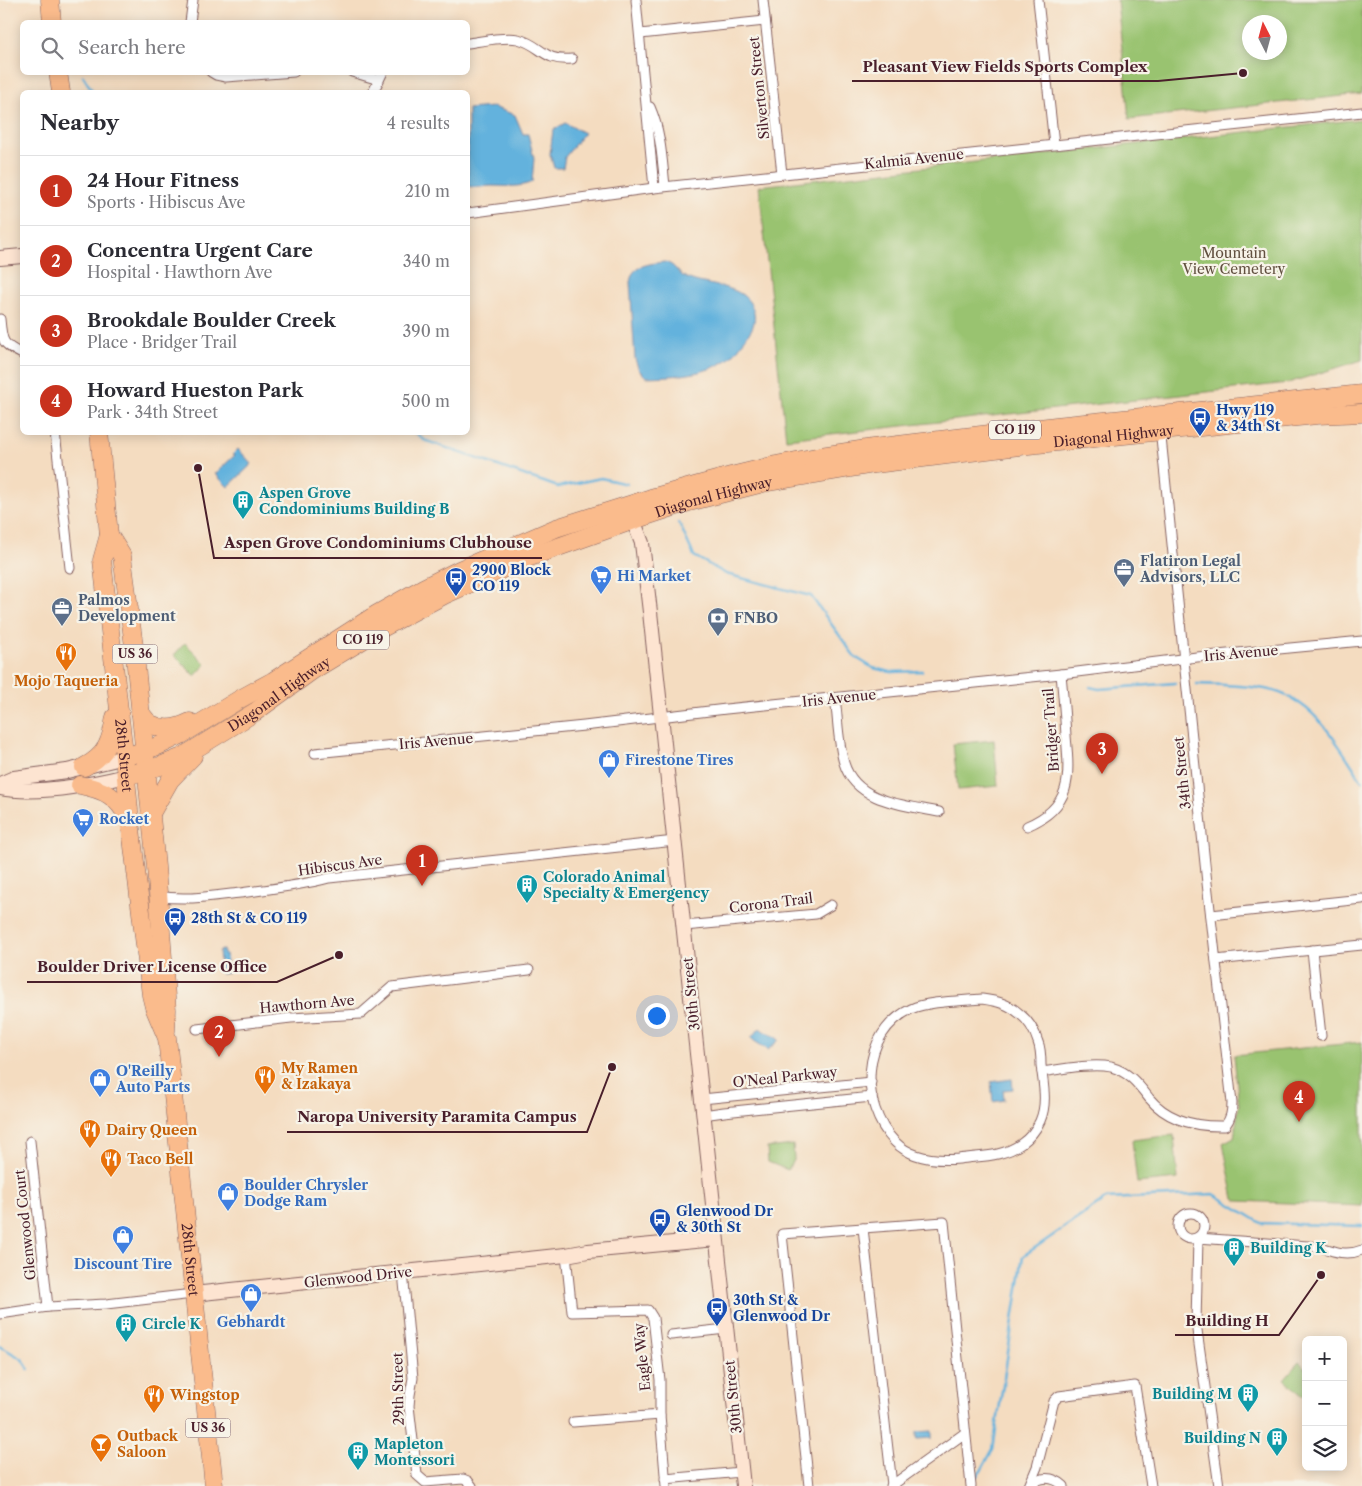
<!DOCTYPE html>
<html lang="en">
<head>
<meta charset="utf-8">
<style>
	:root { --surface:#fff; --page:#f2f2f3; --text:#2b2b33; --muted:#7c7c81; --line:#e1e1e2; --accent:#c8321e }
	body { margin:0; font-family:"Libre Caslon Text",serif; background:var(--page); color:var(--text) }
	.controls { position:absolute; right:15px; bottom:15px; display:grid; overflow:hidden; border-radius:8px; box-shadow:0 2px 12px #0003 }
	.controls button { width:45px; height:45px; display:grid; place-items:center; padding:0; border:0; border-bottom:1px solid var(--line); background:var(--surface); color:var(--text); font:25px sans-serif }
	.compass { position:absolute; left:1242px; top:15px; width:45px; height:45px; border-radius:50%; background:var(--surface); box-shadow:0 2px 12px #0003; rotate:354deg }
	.you { position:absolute; left:656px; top:1015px; width:18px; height:18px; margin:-12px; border:4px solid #fff; border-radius:50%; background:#1a73e8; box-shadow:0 0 0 8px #1a73e833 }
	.badge { display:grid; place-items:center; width:32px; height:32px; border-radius:50%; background:var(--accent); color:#fff; font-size:16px; font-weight:700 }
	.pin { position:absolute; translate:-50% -41px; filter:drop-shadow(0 1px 2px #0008) }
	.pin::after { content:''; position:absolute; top:26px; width:18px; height:15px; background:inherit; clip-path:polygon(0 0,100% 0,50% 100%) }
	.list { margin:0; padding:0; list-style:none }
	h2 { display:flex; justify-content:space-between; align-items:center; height:65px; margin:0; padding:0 20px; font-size:21px }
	h2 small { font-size:16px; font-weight:400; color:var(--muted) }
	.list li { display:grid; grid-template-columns:32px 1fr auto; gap:15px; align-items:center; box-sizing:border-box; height:70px; padding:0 20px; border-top:1px solid var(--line) }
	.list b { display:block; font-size:19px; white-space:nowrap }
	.list p { margin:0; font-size:16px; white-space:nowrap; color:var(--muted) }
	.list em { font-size:16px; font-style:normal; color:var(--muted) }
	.icon { flex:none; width:28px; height:28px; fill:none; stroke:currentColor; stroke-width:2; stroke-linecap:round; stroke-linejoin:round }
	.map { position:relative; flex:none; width:1362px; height:1486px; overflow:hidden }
	.search { position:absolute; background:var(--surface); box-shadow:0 2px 12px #0003; left:20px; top:20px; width:450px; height:55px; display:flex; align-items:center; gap:12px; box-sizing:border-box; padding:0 18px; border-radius:8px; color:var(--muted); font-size:19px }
	.panel { position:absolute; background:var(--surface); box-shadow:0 2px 12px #0003; left:20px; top:90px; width:450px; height:345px; border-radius:8px }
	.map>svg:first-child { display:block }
	.green { fill:#99c370; stroke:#72714e; fill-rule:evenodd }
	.water { fill:#63b2dd; stroke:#566884 }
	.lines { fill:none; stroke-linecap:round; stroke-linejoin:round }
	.stream { stroke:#63b2dd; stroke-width:2.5 }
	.street-casing { stroke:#86615f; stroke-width:11 }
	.secondary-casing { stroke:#86615f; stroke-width:16 }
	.highway-casing { stroke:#86615f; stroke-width:19 }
	.street { stroke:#fff; stroke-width:9 }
	.secondary { stroke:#fde4d1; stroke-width:14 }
	.highway { stroke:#fabb8c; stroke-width:18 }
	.labels { text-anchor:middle; stroke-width:4.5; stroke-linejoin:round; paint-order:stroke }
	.shield { fill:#f7f3e8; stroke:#7e5f64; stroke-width:1 }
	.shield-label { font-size:12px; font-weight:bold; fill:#4a1f2b }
	.street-label { font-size:14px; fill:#4a1f2b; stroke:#f7f3e8 }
	.park-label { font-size:14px; fill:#625040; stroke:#f7f3e8 }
	.transit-label { font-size:14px; font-weight:bold; fill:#164399; stroke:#f7f3e8; text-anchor:start }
	.culture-label { font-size:14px; font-weight:bold; fill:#0d838f; stroke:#f7f3e8; text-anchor:start }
	.service-label { font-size:14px; font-weight:bold; fill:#4e5e75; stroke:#f7f3e8; text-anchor:start }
	.shop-label { font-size:14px; font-weight:bold; fill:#366cbe; stroke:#f7f3e8; text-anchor:start }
	.food-label { font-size:14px; font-weight:bold; fill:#c56008; stroke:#f7f3e8; text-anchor:start }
	.leader { fill:none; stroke:#4a1f2b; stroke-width:2 }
	.callout-dot { fill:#4a1f2b; stroke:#f7f3e8; stroke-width:2 }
	.callout-label { font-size:15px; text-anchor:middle; font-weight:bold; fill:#4a1f2b; stroke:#f7f3e8; stroke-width:4.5; stroke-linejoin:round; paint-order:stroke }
</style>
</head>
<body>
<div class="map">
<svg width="1362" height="1486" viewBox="0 0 1362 1486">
	<rect width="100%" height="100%" fill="#f7f3e8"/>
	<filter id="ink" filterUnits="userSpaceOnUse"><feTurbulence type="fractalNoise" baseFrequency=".02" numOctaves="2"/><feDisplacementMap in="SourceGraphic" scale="10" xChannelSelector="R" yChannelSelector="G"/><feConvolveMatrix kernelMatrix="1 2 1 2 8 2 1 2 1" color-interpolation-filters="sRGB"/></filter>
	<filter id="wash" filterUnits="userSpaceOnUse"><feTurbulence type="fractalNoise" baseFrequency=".0096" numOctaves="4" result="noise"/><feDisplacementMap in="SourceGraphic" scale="20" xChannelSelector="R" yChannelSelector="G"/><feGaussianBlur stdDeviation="1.12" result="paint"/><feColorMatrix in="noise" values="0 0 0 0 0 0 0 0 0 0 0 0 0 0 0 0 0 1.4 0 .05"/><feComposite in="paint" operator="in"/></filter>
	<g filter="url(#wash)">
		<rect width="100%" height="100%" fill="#f4dcc0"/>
		<!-- green -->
		<g class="green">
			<path d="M1117,0H1362V94L1129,119ZM1250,22H1280V52H1250Z"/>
			<path d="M1362,119V360L1288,383L786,439L759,186Z"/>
			<path d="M185,643L206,664L195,676L174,655Z"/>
			<path d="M994,740L998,786L958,790L953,744Z"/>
			<path d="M1362,1042V1206L1237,1201L1234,1199L1223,1143L1234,1137L1239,1106L1234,1055Z"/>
			<path d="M1174,1135L1178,1179L1137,1183L1132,1140Z"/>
			<path d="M793,1145L794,1158L788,1170L768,1162L767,1148Z"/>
			<path d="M1299,1362L1306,1368V1393L1303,1396L1284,1379Z"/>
		</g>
		<!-- water -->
		<g class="water">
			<path d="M493,107L515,115L523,134H528L534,158L532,182C520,188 505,186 492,186C483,186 476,189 468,186V109Z"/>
			<path d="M565,123L584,133L565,157L563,168H554L550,154L553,130Z"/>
			<path d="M665,262C675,265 676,271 683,276C701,287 733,283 747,299C756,309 757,323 749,333C742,343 735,356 724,362C701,376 672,376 646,377L639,370L635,359L630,282C631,279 631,276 633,273C639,264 655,263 665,262Z"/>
			<path d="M238,449L252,464L228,487L215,474L235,455L233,454Z"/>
			<path d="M223,950L224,954H226L228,973L221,974L219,951Z"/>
			<path d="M760,1028C766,1034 773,1034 779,1040L768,1050C762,1045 757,1044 751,1038Z"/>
			<path d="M1012,1079L1013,1089L1003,1090L1004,1100L993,1102L991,1082Z"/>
			<path d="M932,1431V1438L917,1439V1432Z"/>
		</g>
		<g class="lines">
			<!-- stream -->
			<g class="stream">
				<path d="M83,76L93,92"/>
				<path d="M415,432L424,440L558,487L601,478L627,484"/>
				<path d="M679,523L694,556L726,574L811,596L855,657L873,668L891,672L922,671"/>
				<path d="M1197,684C1220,685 1243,685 1265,689C1313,697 1338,744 1362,781"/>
				<path d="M1090,687L1099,689L1175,683"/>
				<path d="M0,1346L22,1359L29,1370"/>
				<path d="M974,1479L981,1471L993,1449L1023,1256L1106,1199L1214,1194L1261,1223L1362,1226"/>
			</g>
		</g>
	</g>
	<g filter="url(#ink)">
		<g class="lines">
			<!-- street casing -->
			<g class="street-casing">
				<g id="street">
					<path d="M636,0L654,188"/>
					<path d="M763,0L782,174"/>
					<path d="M1038,0L1054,144"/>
					<path d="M190,22L193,0"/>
					<path d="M640,34L765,21"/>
					<path d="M468,43C482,41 505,36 518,39C542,45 543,62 572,59"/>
					<path d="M211,72L216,75L226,77L294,72"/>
					<path d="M352,72L379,80"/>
					<path d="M373,92L383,72"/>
					<path d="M650,107C661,132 662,159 665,186"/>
					<path d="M468,213L654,188L1362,112"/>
					<path d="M0,319C2,342 2,344 22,354"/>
					<path d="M55,432L70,568"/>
					<path d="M835,698C838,719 838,743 844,763C856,803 906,805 939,812"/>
					<path d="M315,753L584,726L726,709L1061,674L1197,657L1362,641"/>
					<path d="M1027,826C1072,807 1070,778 1066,736C1065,716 1063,695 1061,674"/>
					<path d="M158,896C185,901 213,896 240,893C270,889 299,886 329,878L675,841"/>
					<path d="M1211,915L1362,899"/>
					<path d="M684,926L816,914L831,905"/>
					<path d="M1312,950L1321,1036"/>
					<path d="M1216,960L1362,945"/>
					<path d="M982,999C997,1001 1009,1004 1020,1014C1029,1021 1035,1032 1038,1042C1041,1049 1041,1057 1041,1065C1043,1083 1048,1103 1040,1121C1036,1130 1028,1139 1021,1144C1003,1157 979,1156 959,1159C936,1161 912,1159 895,1142C859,1105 860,1033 911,1009C929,1001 962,1001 982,999Z"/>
					<path d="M197,1029L291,1018L361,1014L392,987L529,970"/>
					<path d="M1042,1072C1062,1069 1093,1063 1111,1067C1129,1072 1138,1084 1149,1098C1168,1121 1196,1127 1225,1126C1231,1118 1232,1112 1232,1103L1207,883L1160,428"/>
					<path d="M702,1099L871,1082"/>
					<path d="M703,1115L724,1112L872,1097"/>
					<path d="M30,1141L48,1307"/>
					<circle cx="1191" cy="1226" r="13"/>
					<path d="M863,1228L892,1485"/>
					<path d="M566,1255L572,1312L648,1310L653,1318L660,1380V1415L666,1486"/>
					<path d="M403,1272L413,1378L410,1395L409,1406L417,1475L425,1482L463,1479L468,1481L472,1486"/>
					<path d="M0,1314L48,1307L106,1304L193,1294"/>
					<path d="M671,1335L726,1329"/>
					<path d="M573,1422L660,1415"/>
					<path d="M665,1479L741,1472"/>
					<path d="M809,1486L782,1234L944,1222L971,1486"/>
					<path d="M891,1486L965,1433"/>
					<path d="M1029,1486L1037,1467L1054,1401L1059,1396L1135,1386L1151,1486"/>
					<path d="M1029,1486C1040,1476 1053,1476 1064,1486"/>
					<path d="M1219,1486L1196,1323L1198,1238L1321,1247C1335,1252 1347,1256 1362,1250"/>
				</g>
			</g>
			<!-- secondary casing -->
			<g class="secondary-casing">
				<g id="secondary">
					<path d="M0,258L22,256"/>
					<path d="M630,512L642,543L650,612L743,1486"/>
					<path d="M0,784L14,778L67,771L125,757"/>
					<path d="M0,788C36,795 90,785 126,776"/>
					<path d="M193,1294L566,1255L588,1251L716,1239"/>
				</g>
			</g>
			<!-- highway casing -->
			<g class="highway-casing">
				<g id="highway">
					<path d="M50,0L52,22"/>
					<path d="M58,72L61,92"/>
					<path id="s1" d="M99,432L109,535L102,560L123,745L130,821L151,995L154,1007L167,1038L214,1486"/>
					<path d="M109,535L122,556L134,646L156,867L167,1010L166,1031"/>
					<path d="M140,712C143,716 147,722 151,724C163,731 178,728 190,722"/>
					<path d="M125,757L158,746L181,735L240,699L273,681L377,614L423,588L459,570L556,528L651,498L731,476L776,465L821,456L873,448L1056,426L1362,394"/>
					<path d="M84,767C107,755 111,741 115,717"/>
					<path id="s2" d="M126,776L160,766L182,757L255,712L313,670L384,627L444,595L530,557L634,520L689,502L763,483L875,464L1028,445L1317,415L1362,413"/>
					<path d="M80,785C105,790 117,796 129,819"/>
					<path d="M150,815L170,780L193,756"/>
				</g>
			</g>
			<!-- street -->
			<use href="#street" class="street"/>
			<!-- secondary -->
			<use href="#secondary" class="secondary"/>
			<!-- highway -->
			<use href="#highway" class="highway"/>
		</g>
	</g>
	<!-- icons -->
	<defs>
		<g id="bus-pin" transform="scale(1.125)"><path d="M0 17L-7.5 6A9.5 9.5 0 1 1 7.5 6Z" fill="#1a4fb4" stroke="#f7f3e8"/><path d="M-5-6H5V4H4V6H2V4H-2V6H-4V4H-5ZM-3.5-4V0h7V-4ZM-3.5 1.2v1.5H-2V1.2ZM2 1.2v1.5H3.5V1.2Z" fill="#fff"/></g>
		<g id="building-pin" transform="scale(1.125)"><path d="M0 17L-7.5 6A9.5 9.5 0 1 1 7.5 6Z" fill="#0f9aa8" stroke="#f7f3e8"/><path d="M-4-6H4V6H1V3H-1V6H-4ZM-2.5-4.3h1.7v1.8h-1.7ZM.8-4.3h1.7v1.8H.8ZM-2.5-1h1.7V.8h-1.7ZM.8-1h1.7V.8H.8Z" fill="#fff"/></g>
		<g id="office-pin" transform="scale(1.125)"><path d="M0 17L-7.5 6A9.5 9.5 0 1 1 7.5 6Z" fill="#5c6f8a" stroke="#f7f3e8"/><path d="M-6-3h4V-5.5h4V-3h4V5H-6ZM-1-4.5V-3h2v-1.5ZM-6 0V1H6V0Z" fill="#fff"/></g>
		<g id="supermarket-pin" transform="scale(1.125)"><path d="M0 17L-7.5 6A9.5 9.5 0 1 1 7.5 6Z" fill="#3f7fe0" stroke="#f7f3e8"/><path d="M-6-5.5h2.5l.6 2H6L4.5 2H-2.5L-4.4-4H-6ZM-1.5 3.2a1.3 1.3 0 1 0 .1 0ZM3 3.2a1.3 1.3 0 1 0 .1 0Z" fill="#fff"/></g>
		<g id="bank-pin" transform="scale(1.125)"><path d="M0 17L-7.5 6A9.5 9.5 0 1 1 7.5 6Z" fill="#5c6f8a" stroke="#f7f3e8"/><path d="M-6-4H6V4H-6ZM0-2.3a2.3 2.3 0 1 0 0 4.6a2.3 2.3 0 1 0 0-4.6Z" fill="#fff"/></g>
		<g id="restaurant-pin" transform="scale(1.125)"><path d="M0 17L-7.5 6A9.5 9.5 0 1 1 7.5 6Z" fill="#e8710a" stroke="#f7f3e8"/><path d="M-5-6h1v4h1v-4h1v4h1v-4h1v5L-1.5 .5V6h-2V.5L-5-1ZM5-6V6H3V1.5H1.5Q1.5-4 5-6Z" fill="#fff"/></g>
		<g id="shop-pin" transform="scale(1.125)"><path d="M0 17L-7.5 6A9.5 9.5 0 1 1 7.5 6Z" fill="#3f7fe0" stroke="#f7f3e8"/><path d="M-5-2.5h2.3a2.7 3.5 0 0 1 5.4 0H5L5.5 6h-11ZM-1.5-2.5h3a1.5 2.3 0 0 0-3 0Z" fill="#fff"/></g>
		<g id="bar-pin" transform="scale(1.125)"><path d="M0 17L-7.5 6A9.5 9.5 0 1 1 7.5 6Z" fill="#e8710a" stroke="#f7f3e8"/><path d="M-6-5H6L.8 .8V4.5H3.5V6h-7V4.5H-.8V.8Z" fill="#fff"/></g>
	</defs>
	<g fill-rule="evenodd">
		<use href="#bus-pin" x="1200" y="418"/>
		<use href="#building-pin" x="243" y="501"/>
		<use href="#office-pin" x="1124" y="569"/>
		<use href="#supermarket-pin" x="601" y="576"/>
		<use href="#bus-pin" x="456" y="578"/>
		<use href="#office-pin" x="62" y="608"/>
		<use href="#bank-pin" x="718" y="618"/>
		<use href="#restaurant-pin" x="66" y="653"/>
		<use href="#shop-pin" x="609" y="760"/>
		<use href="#supermarket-pin" x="83" y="819"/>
		<use href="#building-pin" x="527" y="885"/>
		<use href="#bus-pin" x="175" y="918"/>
		<use href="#restaurant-pin" x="265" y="1076"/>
		<use href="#shop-pin" x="100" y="1079"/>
		<use href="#restaurant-pin" x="90" y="1130"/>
		<use href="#restaurant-pin" x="111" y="1159"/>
		<use href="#shop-pin" x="228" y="1193"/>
		<use href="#bus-pin" x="660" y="1219"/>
		<use href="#shop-pin" x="123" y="1236"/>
		<use href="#building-pin" x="1234" y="1248"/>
		<use href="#shop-pin" x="251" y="1294"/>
		<use href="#bus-pin" x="717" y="1308"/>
		<use href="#building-pin" x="126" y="1324"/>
		<use href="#building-pin" x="1248" y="1394"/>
		<use href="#restaurant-pin" x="154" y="1395"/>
		<use href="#building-pin" x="1277" y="1438"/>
		<use href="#bar-pin" x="101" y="1444"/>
		<use href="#building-pin" x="358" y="1452"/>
	</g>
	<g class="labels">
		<!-- shield labels -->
		<g class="shield">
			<rect x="989" y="420.5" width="52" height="19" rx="4"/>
			<rect x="337" y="630.5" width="52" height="19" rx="4"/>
			<rect x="112.5" y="644.5" width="45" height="19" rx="4"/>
			<rect x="185.5" y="1418.5" width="45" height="19" rx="4"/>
		</g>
		<g class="shield-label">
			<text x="1015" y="434">CO 119</text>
			<text x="363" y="644">CO 119</text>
			<text x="135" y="658">US 36</text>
			<text x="208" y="1432">US 36</text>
		</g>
		<!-- street labels -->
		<g class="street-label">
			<text transform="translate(759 88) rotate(-96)" y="5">Silverton Street</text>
			<text transform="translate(914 159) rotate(-6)" y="5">Kalmia Avenue</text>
			<text dy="5" stroke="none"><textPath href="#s2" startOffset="1060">Diagonal Highway</textPath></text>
			<text dy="5" stroke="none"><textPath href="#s2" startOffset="655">Diagonal Highway</textPath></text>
			<text transform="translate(1241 653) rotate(-5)" y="5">Iris Avenue</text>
			<text dy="5" stroke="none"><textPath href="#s2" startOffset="175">Diagonal Highway</textPath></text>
			<text transform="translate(839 698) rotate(-6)" y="5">Iris Avenue</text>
			<text transform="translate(1051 730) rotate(-94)" y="5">Bridger Trail</text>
			<text transform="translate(436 741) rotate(-5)" y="5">Iris Avenue</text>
			<text dy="5" stroke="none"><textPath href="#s1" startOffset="326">28th Street</textPath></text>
			<text transform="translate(1182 773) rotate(-96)" y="5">34th Street</text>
			<text transform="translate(340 865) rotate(-8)" y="5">Hibiscus Ave</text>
			<text transform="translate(771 903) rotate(-7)" y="5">Corona Trail</text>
			<text transform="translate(691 994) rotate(-96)" y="5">30th Street</text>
			<text transform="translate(307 1004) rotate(-5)" y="5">Hawthorn Ave</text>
			<text transform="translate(785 1077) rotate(-6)" y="5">O'Neal Parkway</text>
			<text transform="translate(25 1225) rotate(-96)" y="5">Glenwood Court</text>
			<text dy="5" stroke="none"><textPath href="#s1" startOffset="836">28th Street</textPath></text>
			<text transform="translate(358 1277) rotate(-6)" y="5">Glenwood Drive</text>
			<text transform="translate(642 1357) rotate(-96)" y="5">Eagle Way</text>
			<text transform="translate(398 1389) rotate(-91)" y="5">29th Street</text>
			<text transform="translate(733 1397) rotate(-96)" y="5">30th Street</text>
		</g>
		<!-- park labels -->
		<g class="park-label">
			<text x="1234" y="258">Mountain<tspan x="1234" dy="16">View Cemetery</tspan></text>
		</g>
		<!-- transit labels -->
		<g class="transit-label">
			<text x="1216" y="415">Hwy 119<tspan x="1216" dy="16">&amp; 34th St</tspan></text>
			<text x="472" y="575">2900 Block<tspan x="472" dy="16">CO 119</tspan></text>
			<text x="191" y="923">28th St &amp; CO 119</text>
			<text x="676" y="1216">Glenwood Dr<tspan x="676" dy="16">&amp; 30th St</tspan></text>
			<text x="733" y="1305">30th St &amp;<tspan x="733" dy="16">Glenwood Dr</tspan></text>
		</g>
		<!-- culture labels -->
		<g class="culture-label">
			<text x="259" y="498">Aspen Grove<tspan x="259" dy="16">Condominiums Building B</tspan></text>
			<text x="543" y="882">Colorado Animal<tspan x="543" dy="16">Specialty &amp; Emergency</tspan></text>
			<text x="1250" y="1253">Building K</text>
			<text x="142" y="1329">Circle K</text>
			<text x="1232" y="1399" text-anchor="end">Building M</text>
			<text x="1261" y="1443" text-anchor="end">Building N</text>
			<text x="374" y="1449">Mapleton<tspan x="374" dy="16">Montessori</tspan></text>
		</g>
		<!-- service labels -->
		<g class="service-label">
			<text x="1140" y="566">Flatiron Legal<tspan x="1140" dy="16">Advisors, LLC</tspan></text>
			<text x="78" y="605">Palmos<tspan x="78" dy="16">Development</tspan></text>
			<text x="734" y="623">FNBO</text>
		</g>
		<!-- shop labels -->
		<g class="shop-label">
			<text x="617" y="581">Hi Market</text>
			<text x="625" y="765">Firestone Tires</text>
			<text x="99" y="824">Rocket</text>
			<text x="116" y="1076">O'Reilly<tspan x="116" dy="16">Auto Parts</tspan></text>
			<text x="244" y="1190">Boulder Chrysler<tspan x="244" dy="16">Dodge Ram</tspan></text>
			<text x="123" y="1269" text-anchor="middle">Discount Tire</text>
			<text x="251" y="1327" text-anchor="middle">Gebhardt</text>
		</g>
		<!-- food labels -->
		<g class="food-label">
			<text x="66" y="686" text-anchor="middle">Mojo Taqueria</text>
			<text x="281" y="1073">My Ramen<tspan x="281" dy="16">&amp; Izakaya</tspan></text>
			<text x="106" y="1135">Dairy Queen</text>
			<text x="127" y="1164">Taco Bell</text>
			<text x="170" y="1400">Wingstop</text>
			<text x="117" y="1441">Outback<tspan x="117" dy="16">Saloon</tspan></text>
		</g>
	</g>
	<!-- callouts -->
	<path class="leader" d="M1243 73L1158 81H852M198 468L214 558H542M339 955L277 982H27M612 1067L587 1132H287M1321 1275L1279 1335H1175"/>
	<g class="callout-dot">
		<circle cx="1243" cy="73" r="5"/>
		<circle cx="198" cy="468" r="5"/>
		<circle cx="339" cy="955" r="5"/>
		<circle cx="612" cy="1067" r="5"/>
		<circle cx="1321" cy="1275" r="5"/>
	</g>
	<g class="callout-label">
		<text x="1005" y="72">Pleasant View Fields Sports Complex</text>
		<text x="378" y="548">Aspen Grove Condominiums Clubhouse</text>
		<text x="152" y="972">Boulder Driver License Office</text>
		<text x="437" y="1122">Naropa University Paramita Campus</text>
		<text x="1227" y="1326">Building H</text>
	</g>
</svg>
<div class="controls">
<button>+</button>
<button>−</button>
<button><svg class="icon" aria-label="layers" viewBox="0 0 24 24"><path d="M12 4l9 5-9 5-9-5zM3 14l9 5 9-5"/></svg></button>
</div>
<svg class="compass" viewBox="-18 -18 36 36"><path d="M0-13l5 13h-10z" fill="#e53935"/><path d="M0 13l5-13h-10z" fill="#7c7c81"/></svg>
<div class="you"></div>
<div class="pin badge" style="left:422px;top:886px">1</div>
<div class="pin badge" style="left:219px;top:1057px">2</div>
<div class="pin badge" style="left:1102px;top:774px">3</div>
<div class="pin badge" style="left:1299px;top:1122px">4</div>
<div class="search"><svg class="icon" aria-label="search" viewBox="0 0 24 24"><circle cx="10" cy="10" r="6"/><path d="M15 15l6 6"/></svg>Search here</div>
<section class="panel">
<h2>Nearby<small>4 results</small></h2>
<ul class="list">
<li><span class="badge">1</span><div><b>24 Hour Fitness</b><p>Sports · Hibiscus Ave</p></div><em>210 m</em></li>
<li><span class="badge">2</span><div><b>Concentra Urgent Care</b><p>Hospital · Hawthorn Ave</p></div><em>340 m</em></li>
<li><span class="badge">3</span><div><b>Brookdale Boulder Creek</b><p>Place · Bridger Trail</p></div><em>390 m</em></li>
<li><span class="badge">4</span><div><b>Howard Hueston Park</b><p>Park · 34th Street</p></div><em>500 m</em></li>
</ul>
</section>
</div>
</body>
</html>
